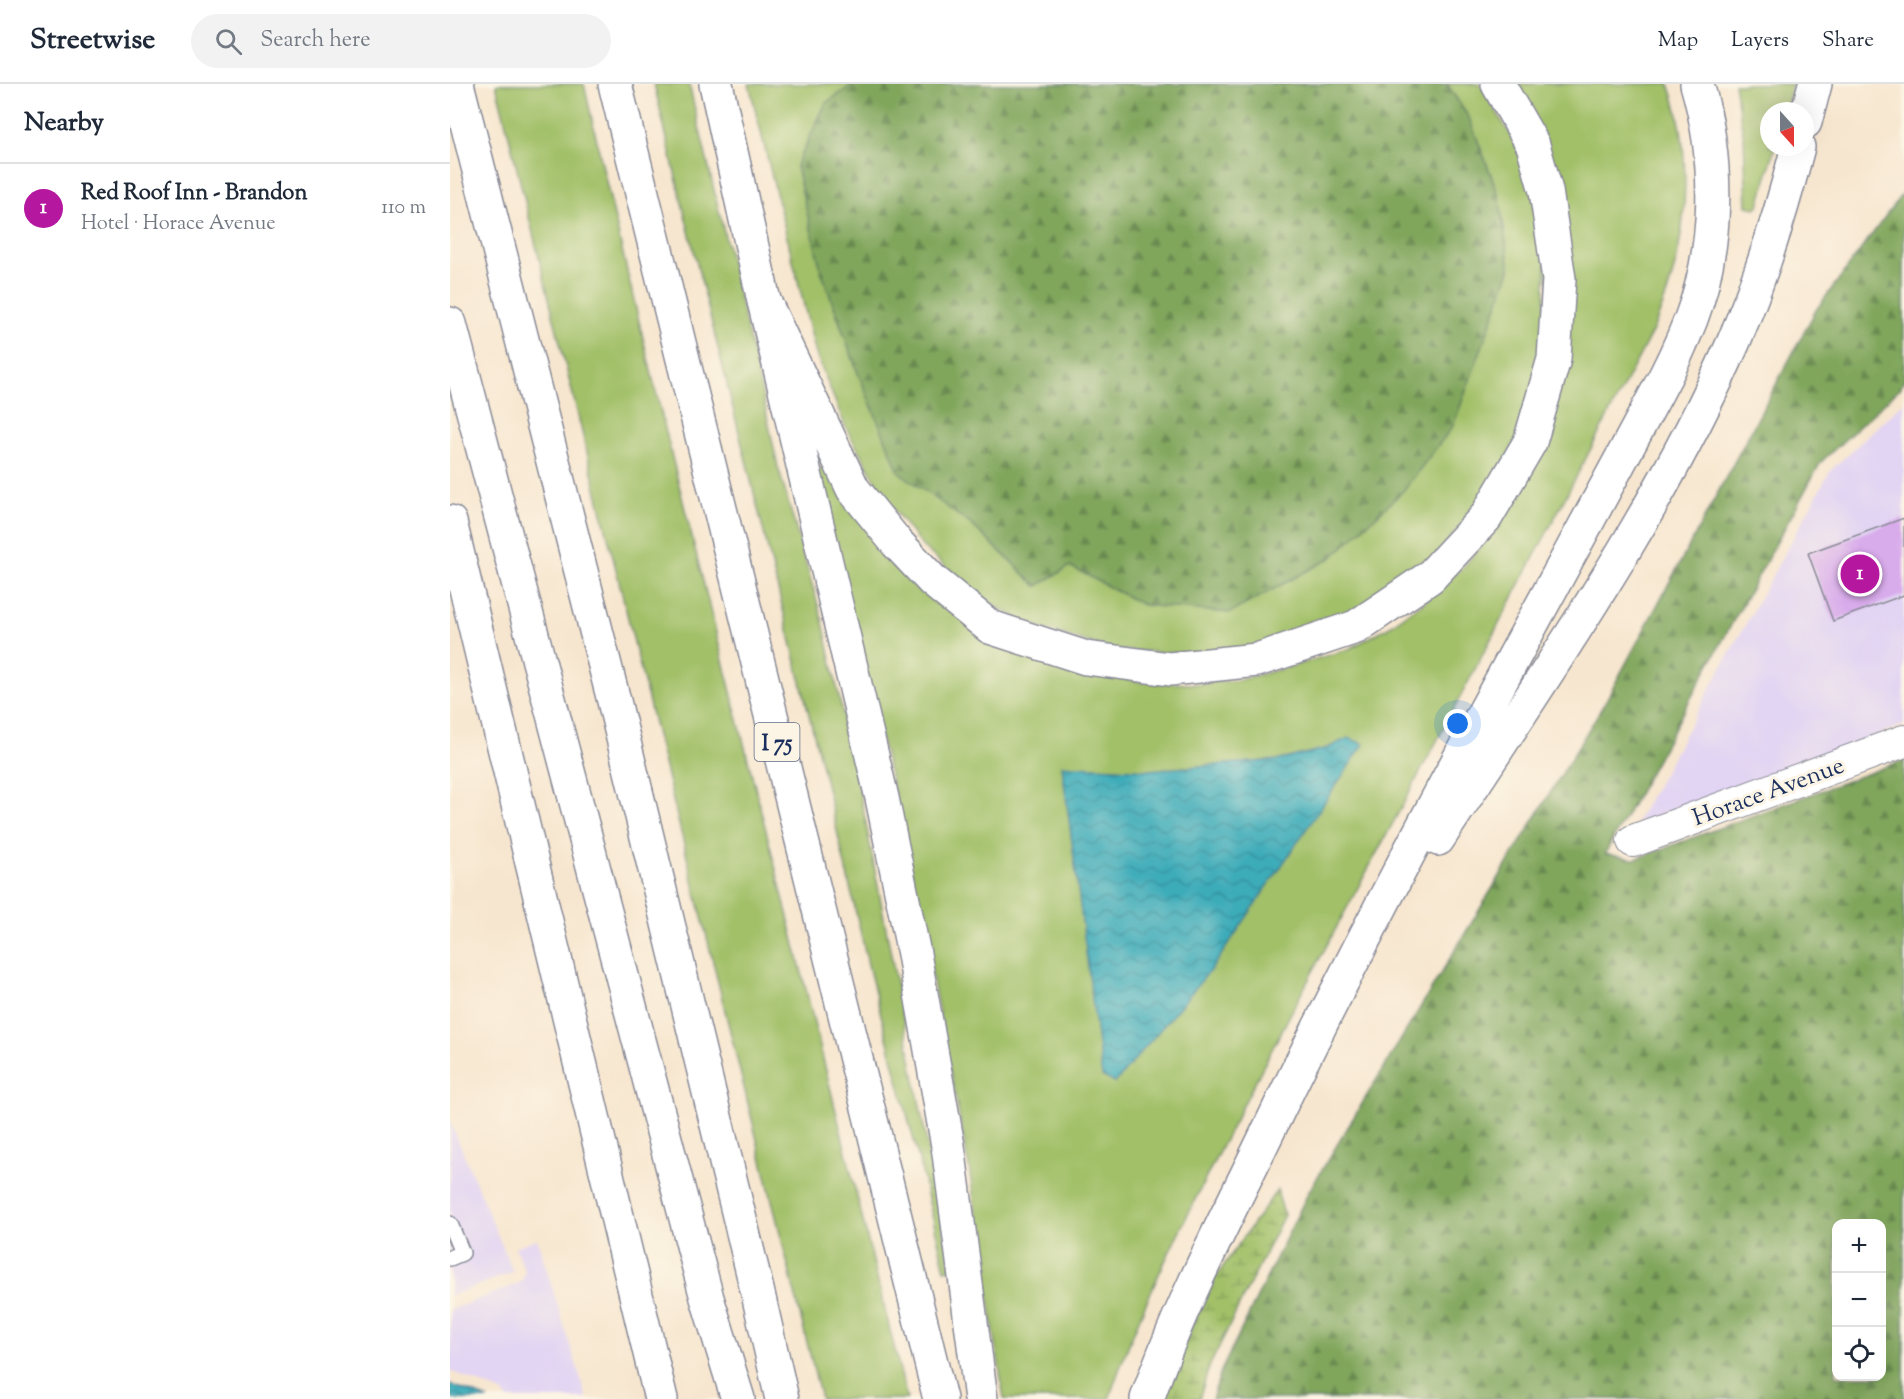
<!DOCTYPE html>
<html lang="en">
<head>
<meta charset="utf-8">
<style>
	:root { --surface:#fff; --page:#f2f2f3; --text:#1f2937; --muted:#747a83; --line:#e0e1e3; --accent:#b5179e }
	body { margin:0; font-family:"Sorts Mill Goudy",serif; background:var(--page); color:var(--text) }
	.controls { position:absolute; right:18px; bottom:18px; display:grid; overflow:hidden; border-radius:12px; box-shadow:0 6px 24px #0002 }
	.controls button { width:54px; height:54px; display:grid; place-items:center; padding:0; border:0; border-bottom:2px solid var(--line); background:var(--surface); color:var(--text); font:30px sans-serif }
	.compass { position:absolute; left:1310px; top:18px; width:54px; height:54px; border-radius:50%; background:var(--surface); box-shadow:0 6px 24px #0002; rotate:159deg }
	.you { position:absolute; left:1008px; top:640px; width:21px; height:21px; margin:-15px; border:4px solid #fff; border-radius:50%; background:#1a73e8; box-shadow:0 0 0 9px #1a73e833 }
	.badge { display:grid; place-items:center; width:39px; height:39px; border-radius:50%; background:var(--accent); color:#fff; font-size:20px; font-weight:700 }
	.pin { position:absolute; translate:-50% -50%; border:3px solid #fff; box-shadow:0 2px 6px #0006 }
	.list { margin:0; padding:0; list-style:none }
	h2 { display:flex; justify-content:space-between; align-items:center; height:78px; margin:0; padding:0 24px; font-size:26px }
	h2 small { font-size:20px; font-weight:400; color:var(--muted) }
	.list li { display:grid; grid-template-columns:39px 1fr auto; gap:18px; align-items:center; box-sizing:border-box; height:90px; padding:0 24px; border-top:2px solid var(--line) }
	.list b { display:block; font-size:22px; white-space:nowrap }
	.list p { margin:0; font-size:20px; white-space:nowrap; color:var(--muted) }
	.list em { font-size:20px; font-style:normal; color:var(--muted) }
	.icon { flex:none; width:33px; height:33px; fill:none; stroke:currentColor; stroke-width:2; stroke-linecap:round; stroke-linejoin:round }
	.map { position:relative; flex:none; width:1454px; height:1315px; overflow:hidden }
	header { display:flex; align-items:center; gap:36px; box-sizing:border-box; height:84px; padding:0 30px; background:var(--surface); border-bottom:2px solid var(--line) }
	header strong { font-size:28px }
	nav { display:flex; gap:33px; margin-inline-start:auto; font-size:21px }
	.search { width:420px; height:54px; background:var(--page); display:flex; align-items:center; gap:15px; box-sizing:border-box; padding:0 21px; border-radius:33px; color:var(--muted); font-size:22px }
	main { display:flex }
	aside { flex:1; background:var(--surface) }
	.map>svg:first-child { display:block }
	.built { fill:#e2d4f3 }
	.green { fill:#a1c068; stroke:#5e7863; stroke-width:1.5; fill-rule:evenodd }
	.forest { fill:url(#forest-firs); stroke:#4e6a5d; stroke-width:1.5; fill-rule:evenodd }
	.wetland { fill:url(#wetland-marsh); stroke:#5e7863; stroke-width:1.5 }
	.water { fill:url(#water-waves); stroke:#2c6e8c; stroke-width:1.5 }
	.building { fill:#d8abeb }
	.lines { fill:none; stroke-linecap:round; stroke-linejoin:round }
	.lane-casing { stroke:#898a96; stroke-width:18 }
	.street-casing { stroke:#898a96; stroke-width:34 }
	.highway-casing { stroke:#898a96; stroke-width:36 }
	.lane { stroke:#fff; stroke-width:15 }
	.street { stroke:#fff; stroke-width:32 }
	.highway { stroke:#fff; stroke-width:33 }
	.labels { text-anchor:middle; stroke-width:6; stroke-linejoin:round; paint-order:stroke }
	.shield { fill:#fcf5e5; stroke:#5e6a86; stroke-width:1.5 }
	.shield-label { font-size:22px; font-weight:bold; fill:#1b2f5e }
	.street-label { font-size:24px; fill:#1b2f5e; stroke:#fcf5e5 }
</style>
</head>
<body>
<header>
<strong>Streetwise</strong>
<div class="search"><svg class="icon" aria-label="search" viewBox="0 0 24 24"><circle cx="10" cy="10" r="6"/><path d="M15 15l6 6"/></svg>Search here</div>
<nav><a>Map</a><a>Layers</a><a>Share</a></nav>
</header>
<main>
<aside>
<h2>Nearby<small></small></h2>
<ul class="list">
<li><span class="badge">1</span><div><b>Red Roof Inn - Brandon</b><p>Hotel · Horace Avenue</p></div><em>110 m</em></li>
</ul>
</aside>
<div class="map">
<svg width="1454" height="1315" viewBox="0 0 1454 1315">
	<defs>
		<pattern id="forest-firs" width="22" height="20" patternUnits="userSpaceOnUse" patternTransform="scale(1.5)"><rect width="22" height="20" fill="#80a65c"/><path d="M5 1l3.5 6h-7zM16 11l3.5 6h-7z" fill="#68884f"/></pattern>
		<pattern id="wetland-marsh" width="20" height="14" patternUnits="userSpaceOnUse" patternTransform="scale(1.5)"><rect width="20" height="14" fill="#a1c068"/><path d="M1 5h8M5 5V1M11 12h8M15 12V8" fill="none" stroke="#829c59"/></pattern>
		<pattern id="water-waves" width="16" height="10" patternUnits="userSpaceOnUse" patternTransform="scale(1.5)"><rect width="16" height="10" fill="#3cacb9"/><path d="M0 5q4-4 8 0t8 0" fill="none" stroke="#328c9a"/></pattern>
	</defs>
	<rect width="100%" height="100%" fill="#fcf5e5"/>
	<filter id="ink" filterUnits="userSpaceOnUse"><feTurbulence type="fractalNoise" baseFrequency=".0167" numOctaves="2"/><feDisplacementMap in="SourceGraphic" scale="12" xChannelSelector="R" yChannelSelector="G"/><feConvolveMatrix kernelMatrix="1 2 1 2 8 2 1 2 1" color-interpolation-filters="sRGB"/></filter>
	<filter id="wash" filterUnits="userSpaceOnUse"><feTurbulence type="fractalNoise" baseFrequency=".008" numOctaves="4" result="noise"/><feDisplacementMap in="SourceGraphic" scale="24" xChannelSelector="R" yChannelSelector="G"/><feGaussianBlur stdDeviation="1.35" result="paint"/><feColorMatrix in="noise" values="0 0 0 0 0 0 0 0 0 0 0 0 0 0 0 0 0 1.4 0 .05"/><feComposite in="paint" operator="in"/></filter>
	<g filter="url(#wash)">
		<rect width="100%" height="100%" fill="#f7e6cf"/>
		<!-- built -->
		<g class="built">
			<path d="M1454,318V641L1186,739L1380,387Z"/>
			<path d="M0,1037L63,1188L0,1212Z"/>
			<path d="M87,1155L137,1315H58L52,1308L0,1287V1226L68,1200L73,1195L75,1187L65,1163Z"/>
		</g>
		<!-- green -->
		<g class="green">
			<path d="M46,0H134C196,279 268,556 338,833C379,993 417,1154 457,1315H371Z"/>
			<path d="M204,0H239L312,309L328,383L373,538L414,729L501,1185L495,1186L469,1076L420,889L374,691L233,123Z"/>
			<path d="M299,0H404L376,19L346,82L371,186L408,289L523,442L587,502L620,482L693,521L881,474L953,406L1003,342L1060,186L1049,112L1019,34L997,0H1030L1065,59L1085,114L1096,166L1094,264L1067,354L1043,399L982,477L909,528L778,571L665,566L578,540L532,514L473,463L438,418L396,344L366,270Z"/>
			<path d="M1064,0H1219C1241,59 1239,139 1220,199C1216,215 1209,230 1203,246C1104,435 1006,624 904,811C859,894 815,978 772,1062C730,1145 688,1227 659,1315H554L519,1083L454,749L365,385L379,383L426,456L632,587L692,598L744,600L789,596L843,582L899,565L940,542L979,514L1015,481L1047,443L1115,289ZM898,655L653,992L612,682L699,686L830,676L878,664Z"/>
			<path d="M1284,0H1342L1335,27H1319V63H1325L1309,122L1305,124L1297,122L1294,54Z"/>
		</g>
		<!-- forest -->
		<g class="forest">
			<path d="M404,0H997L1019,34L1049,112L1060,186L1003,342L953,407L881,474L780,529L693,521L620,482L587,502L523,442L449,388L408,289L371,186L346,82L376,19Z"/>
			<path d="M1454,107V297L1448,306L1371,378L1155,770L1185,775L1454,676V1315H762L771,1287L859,1107L1154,620L1366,226ZM1386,1140H1432V1292H1386Z"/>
		</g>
		<!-- wetland -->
		<path class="wetland" d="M827,1106L834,1131L760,1281L749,1315H713L757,1205Z"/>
		<!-- water -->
		<g class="water">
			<path d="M898,654L914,660L763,883L665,999L652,992L612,681L699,686L830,676L878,664Z"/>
			<path d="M0,1300L38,1315H0Z"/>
		</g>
		<g id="blocks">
			<!-- building -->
			<path class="building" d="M1454,434V511L1383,537L1358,469Z"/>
		</g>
	</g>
	<g filter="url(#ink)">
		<use href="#blocks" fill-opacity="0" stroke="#898a96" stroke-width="1.5"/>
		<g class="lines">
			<!-- lane casing -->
			<g class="lane-casing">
				<path id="lane" d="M0,1140L12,1169L0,1174"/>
			</g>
			<!-- street casing -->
			<g class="street-casing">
				<path id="street" d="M1183,757L1454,657"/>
			</g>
			<!-- highway casing -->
			<g class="highway-casing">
				<g id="highway">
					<path d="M7,0L164,617L309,1214L332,1315"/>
					<path d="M165,0L490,1315"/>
					<path d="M266,0L314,217L432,714L464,870L498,1062L531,1315"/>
					<path d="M1355,38L1365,0"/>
					<path d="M314,217L403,405L447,459L483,497L540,543L636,574L720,585L807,576L906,543L980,493L1036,433L1080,358L1104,275L1109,195L1096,107L1083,61L1048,0"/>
					<path d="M0,240L257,1214L288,1315"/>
					<path d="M0,438L211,1315"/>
					<path d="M988,755C1093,593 1206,435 1284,257C1311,194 1331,129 1348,63"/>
					<path d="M697,1315C731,1218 779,1129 823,1037C942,790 1077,552 1206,310C1219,286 1231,261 1241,235C1269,161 1269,75 1247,0"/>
				</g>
			</g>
			<!-- lane -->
			<use href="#lane" class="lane"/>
			<!-- street -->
			<use href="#street" class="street"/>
			<!-- highway -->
			<use href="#highway" class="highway"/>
		</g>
	</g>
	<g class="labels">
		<!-- shield labels -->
		<rect class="shield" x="304.5" y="639" width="45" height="38" rx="4.5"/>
		<g class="shield-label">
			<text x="327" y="666">I 75</text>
		</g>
		<!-- street labels -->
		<g class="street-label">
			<text transform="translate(1318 707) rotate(-20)" y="8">Horace Avenue</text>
		</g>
	</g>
</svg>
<div class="controls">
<button>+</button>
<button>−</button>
<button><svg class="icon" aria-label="locate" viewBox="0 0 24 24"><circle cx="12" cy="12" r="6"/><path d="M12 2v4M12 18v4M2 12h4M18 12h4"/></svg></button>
</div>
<svg class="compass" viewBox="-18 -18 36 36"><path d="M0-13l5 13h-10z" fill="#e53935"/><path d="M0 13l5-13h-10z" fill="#747a83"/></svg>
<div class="you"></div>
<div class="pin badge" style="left:1410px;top:490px">1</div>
</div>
</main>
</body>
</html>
